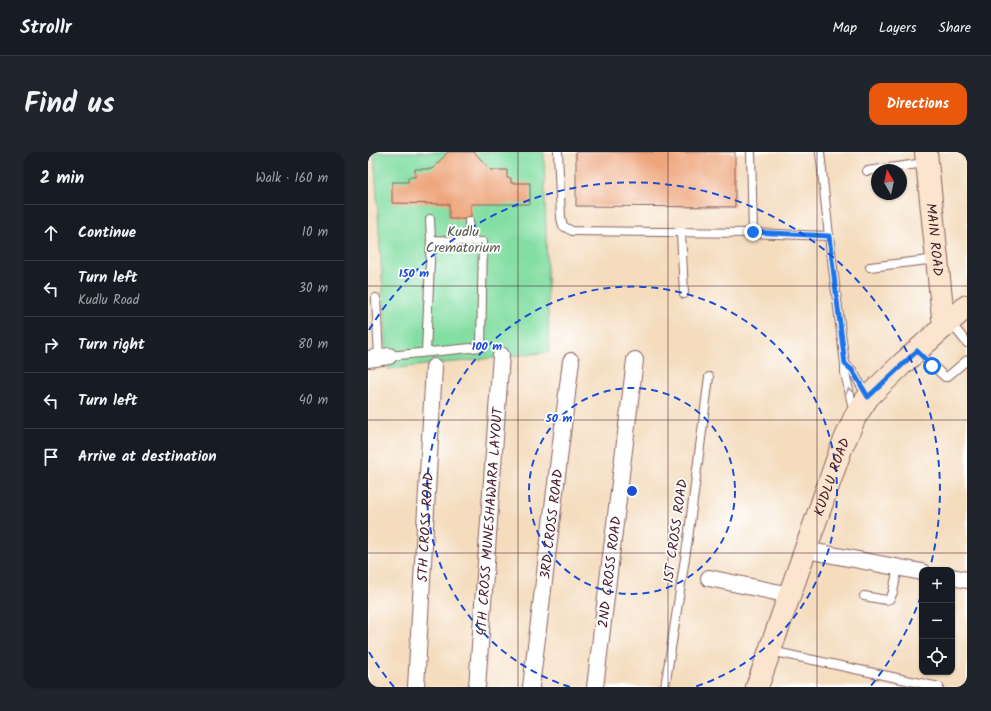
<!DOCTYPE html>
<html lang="en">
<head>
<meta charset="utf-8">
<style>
	:root { --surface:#171b24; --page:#20242c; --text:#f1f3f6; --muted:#9ea1a6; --line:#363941; --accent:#ea580c }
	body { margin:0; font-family:Kalam,sans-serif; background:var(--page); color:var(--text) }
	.controls { position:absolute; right:12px; bottom:12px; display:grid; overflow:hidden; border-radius:8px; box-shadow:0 1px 3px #0004 }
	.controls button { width:36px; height:36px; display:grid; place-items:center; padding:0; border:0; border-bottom:1px solid var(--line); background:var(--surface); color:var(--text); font:20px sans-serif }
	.compass { position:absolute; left:503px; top:12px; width:36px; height:36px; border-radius:50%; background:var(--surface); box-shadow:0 1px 3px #0004; rotate:351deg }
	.stop { position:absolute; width:12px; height:12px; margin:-9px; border:3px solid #1a73e8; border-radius:50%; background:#fff }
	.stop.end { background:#1a73e8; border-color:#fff; box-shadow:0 1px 4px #0008 }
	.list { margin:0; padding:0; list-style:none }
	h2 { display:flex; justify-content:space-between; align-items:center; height:52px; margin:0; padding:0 16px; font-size:17px }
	h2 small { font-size:13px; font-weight:400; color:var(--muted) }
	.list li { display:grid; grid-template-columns:26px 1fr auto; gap:12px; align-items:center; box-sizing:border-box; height:56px; padding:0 16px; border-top:1px solid var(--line) }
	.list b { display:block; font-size:15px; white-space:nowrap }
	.list p { margin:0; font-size:13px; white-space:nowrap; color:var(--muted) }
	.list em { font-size:13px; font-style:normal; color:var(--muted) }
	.icon { flex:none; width:22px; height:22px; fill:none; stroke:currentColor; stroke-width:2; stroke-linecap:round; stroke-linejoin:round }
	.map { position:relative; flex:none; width:599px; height:535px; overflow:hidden; border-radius:12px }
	header { display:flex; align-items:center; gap:24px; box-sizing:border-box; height:56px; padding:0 20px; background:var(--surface); border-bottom:1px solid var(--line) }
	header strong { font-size:19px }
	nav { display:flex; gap:22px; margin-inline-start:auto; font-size:14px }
	.intro { display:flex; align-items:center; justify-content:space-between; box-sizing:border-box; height:96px; padding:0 24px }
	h1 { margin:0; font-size:28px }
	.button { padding:10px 18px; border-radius:12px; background:var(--accent); color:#fff; font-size:14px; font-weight:700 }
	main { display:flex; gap:24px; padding:0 24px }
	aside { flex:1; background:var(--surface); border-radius:12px; box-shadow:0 1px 3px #0004 }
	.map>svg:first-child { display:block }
	.green { fill:#83dea3; stroke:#667e67 }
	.building { fill:#eea57b }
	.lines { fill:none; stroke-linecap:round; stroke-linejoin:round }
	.lane-casing { stroke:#86615e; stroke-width:10 }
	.street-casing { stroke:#86615e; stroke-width:18 }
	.secondary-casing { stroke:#86615e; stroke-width:24 }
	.lane { stroke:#fff; stroke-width:8 }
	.street { stroke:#fff; stroke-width:16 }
	.secondary { stroke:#fce5cf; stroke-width:22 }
	.oneway { stroke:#ae9aa0 }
	.route { stroke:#1a73e8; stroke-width:5 }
	.grid { fill:none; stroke:#4a1f2b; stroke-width:1; stroke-opacity:0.55 }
	.ring { fill:none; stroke:#1d4ed8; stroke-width:2; stroke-dasharray:7 5 }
	.labels { text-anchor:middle; stroke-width:3.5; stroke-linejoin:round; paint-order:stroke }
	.park-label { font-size:14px; fill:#5b584f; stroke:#fff }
	.street-label { font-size:14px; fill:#4a1f2b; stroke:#fff }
	.centre { fill:#1d4ed8; stroke:#fff; stroke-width:2 }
	.ring-label { font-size:12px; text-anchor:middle; font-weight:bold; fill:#1d4ed8; stroke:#fff; stroke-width:3.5; stroke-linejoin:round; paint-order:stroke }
</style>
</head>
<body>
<header>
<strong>Strollr</strong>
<nav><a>Map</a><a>Layers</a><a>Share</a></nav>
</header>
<div class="intro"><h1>Find us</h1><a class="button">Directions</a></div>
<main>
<aside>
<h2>2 min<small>Walk · 160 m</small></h2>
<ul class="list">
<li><svg class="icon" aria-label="ahead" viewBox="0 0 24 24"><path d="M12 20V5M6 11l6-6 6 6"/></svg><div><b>Continue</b></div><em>10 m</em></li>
<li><svg class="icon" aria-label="left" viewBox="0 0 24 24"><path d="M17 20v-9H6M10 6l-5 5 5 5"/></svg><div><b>Turn left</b><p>Kudlu Road</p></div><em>30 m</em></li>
<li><svg class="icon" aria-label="right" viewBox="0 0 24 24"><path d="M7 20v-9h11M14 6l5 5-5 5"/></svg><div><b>Turn right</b></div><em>80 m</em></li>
<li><svg class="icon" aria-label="left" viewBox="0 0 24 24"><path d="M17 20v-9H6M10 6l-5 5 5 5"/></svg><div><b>Turn left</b></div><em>40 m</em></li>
<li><svg class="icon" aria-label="arrive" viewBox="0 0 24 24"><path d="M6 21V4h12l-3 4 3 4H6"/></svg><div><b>Arrive at destination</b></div></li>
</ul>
</aside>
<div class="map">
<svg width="599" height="535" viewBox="0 0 599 535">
	<rect width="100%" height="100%" fill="#fff"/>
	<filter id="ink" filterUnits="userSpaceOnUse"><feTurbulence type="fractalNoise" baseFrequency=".025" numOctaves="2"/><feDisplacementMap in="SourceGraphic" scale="8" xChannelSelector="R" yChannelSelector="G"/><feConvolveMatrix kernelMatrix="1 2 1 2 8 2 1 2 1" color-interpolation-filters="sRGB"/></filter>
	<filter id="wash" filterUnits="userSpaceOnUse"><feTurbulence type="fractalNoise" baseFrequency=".012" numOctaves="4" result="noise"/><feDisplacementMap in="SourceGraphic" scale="16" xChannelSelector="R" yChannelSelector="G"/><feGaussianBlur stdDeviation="0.9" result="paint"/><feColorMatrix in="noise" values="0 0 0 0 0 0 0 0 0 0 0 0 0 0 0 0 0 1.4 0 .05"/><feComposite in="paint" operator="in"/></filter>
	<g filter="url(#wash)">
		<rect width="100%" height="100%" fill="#f4dcbd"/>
		<!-- green -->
		<path class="green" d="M6,0H176L181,200L20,217Z"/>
		<g id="blocks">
			<!-- building -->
			<g class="building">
				<path d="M80,0H106L123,18H139V26H143V31H162V52H103V67H81V52L24,51V30H40V25H47V17H64Z"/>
				<path d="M208,0H367V55L208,54Z"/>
			</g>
		</g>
	</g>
	<g filter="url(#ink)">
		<use href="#blocks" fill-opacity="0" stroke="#86615e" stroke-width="1"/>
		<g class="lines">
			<!-- lane casing -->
			<g class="lane-casing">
				<g id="lane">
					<path d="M190,0L193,66L195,74L204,79L385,81L461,84"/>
					<path d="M383,0L385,81"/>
					<path d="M452,0L461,84L477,212V221L486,261"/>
					<path d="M499,19L557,11"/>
					<path d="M62,67L63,88"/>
					<path d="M313,80L316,142"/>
					<path d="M101,90V69"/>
					<path d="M502,115L568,107"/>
					<path d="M8,146L11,205"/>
					<path d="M582,170L599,191"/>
					<path d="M549,199L577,225H579L599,208"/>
					<path d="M21,204L113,195L115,90L63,88L58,200"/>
					<path d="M477,212L484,218L499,244"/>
					<path d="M496,444L518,448L522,447L525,440L530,415"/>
					<path d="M403,499L571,535"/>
					<path d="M297,535L320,387L341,225"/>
				</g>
			</g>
			<!-- street casing -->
			<g class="street-casing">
				<g id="street">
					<path d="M0,207L21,204"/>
					<path d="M438,398L554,420"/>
					<path d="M584,425L599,428"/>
					<path d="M341,426L422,443"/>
					<path id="s1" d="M48,535L66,215"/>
					<path id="s2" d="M109,535L133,203"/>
					<path id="s3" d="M163,535L203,209"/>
					<path id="s4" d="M227,535L267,208"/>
				</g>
			</g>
			<!-- secondary casing -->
			<g class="secondary-casing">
				<g id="secondary">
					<path id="s5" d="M558,0L576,175"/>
					<path id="s6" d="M389,535L473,297L487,265L500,245L533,213L599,154"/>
				</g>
			</g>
			<!-- lane -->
			<use href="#lane" class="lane"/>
			<!-- street -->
			<use href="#street" class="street"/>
			<!-- secondary -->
			<use href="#secondary" class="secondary"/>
		</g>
		<!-- one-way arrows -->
		<defs><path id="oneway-chevron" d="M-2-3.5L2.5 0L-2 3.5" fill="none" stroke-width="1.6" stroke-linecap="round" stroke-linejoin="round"/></defs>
		<use class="oneway" href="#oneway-chevron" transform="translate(481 239) rotate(-104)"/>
	</g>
	<g class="lines" filter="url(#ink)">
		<!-- route -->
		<path class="route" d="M385,80L461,84L477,212L484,218L500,245L549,199L564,214"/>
	</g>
	<!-- grid -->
	<path class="grid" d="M150,0V535M300,0V535M449,0V535M0,134H599M0,268H599M0,401H599"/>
	<!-- distance rings -->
	<g class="ring">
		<circle cx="264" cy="339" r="103"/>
		<path d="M202 535A205 205 0 1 1 326 535"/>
		<path d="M553 444A308 308 0 0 1 502 535M26 535A308 308 0 0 1 1 500M1 178A308 308 0 0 1 562 416"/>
	</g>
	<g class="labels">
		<!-- park labels -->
		<g class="park-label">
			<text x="95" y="84">Kudlu<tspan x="95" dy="16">Crematorium</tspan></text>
		</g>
		<!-- street labels -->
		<g class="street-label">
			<text dy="5" stroke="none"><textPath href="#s5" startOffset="88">MAIN ROAD</textPath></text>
			<text dy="5" stroke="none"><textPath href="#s6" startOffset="223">KUDLU ROAD</textPath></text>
			<text dy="5" stroke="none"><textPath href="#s2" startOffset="166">4TH CROSS MUNESHAWARA LAYOUT</textPath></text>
			<text dy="5" stroke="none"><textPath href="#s3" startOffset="164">3RD CROSS ROAD</textPath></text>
			<text dy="5" stroke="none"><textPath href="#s1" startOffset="160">5TH CROSS ROAD</textPath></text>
			<text transform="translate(307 379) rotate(-82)" y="5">1ST CROSS ROAD</text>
			<text dy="5" stroke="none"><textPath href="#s4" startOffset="116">2ND CROSS ROAD</textPath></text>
		</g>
	</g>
	<circle cx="264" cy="339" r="6" class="centre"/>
	<g class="ring-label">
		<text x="46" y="125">150 m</text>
		<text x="119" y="198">100 m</text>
		<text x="191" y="270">50 m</text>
	</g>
</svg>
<div class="controls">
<button>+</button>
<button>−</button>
<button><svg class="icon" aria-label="locate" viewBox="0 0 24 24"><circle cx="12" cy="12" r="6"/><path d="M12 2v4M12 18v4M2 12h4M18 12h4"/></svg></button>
</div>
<svg class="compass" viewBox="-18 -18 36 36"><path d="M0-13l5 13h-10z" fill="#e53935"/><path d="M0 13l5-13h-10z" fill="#9ea1a6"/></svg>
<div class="stop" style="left:564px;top:214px"></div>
<div class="stop end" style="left:385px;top:80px"></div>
</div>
</main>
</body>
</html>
